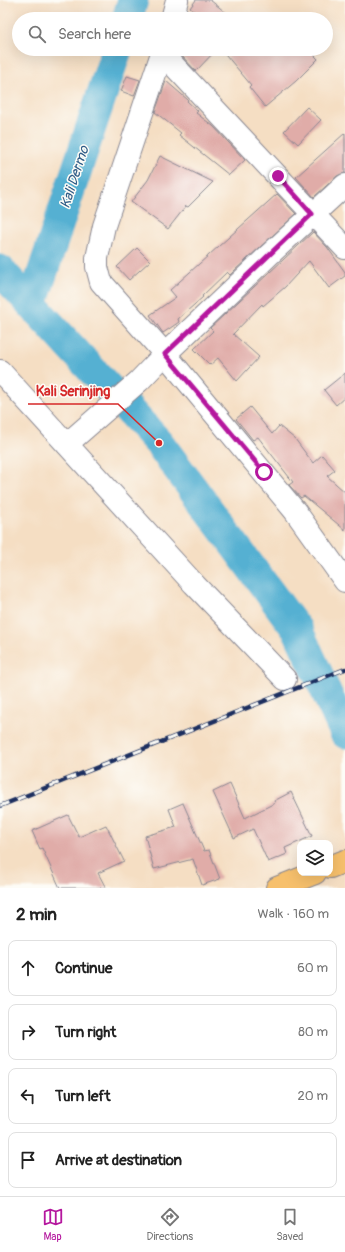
<!DOCTYPE html>
<html lang="en">
<head>
<meta charset="utf-8">
<style>
	:root { --surface:#fff; --page:#f6f6f6; --text:#222; --muted:#767676; --line:#e0e0e0; --accent:#b5179e }
	body { margin:0; font-family:Pangolin,sans-serif; background:var(--page); color:var(--text) }
	.controls { position:absolute; right:12px; bottom:12px; display:grid; overflow:hidden; border-radius:8px; box-shadow:0 4px 16px #0002 }
	.controls button { width:36px; height:36px; display:grid; place-items:center; padding:0; border:0; border-bottom:1px solid var(--line); background:var(--surface); color:var(--text); font:20px sans-serif }
	.stop { position:absolute; width:12px; height:12px; margin:-9px; border:3px solid #b5179e; border-radius:50%; background:#fff }
	.stop.end { background:#b5179e; border-color:#fff; box-shadow:0 1px 4px #0008 }
	.list { margin:0; padding:0; list-style:none }
	h2 { display:flex; justify-content:space-between; align-items:center; height:52px; margin:0; padding:0 16px; font-size:17px }
	h2 small { font-size:13px; font-weight:400; color:var(--muted) }
	.list li { display:grid; grid-template-columns:26px 1fr auto; gap:12px; align-items:center; box-sizing:border-box; height:56px; margin:0 8px 8px; padding:0 8px; border:1px solid var(--line); border-radius:8px }
	.list b { display:block; font-size:15px; white-space:nowrap }
	.list em { font-size:13px; font-style:normal; color:var(--muted) }
	.icon { flex:none; width:22px; height:22px; fill:none; stroke:currentColor; stroke-width:2; stroke-linecap:round; stroke-linejoin:round }
	.map { position:relative; flex:none; width:345px; height:888px; overflow:hidden }
	.search { position:absolute; background:var(--surface); box-shadow:0 4px 16px #0002; left:12px; right:12px; top:12px; height:44px; display:flex; align-items:center; gap:10px; box-sizing:border-box; padding:0 14px; border-radius:22px; color:var(--muted); font-size:15px }
	.sheet { height:308px; background:var(--surface) }
	nav { display:flex; justify-content:space-around; align-items:center; box-sizing:border-box; height:56px; border-top:1px solid var(--line); background:var(--surface); font-size:11px; color:var(--muted) }
	nav a { display:grid; justify-items:center; gap:2px }
	nav .on { color:var(--accent) }
	.map>svg:first-child { display:block }
	.lines { fill:none; stroke-linecap:round; stroke-linejoin:round }
	.river { stroke:#54b0d2; stroke-width:31 }
	.building { fill:#e0aca8 }
	.minor-casing { stroke:#888690; stroke-width:24 }
	.highway-casing { stroke:#888690; stroke-width:24 }
	.minor { stroke:#fff; stroke-width:22 }
	.highway { stroke:#f7c06c; stroke-width:22 }
	.rail-casing { stroke:#1b2f5e; stroke-width:4.5 }
	.rail { stroke:#fdfcf7; stroke-width:3; stroke-dasharray:9; stroke-linecap:butt }
	.route { stroke:#b5179e; stroke-width:5 }
	.labels { text-anchor:middle; stroke-width:3; stroke-linejoin:round; paint-order:stroke }
	.water-label { font-size:14px; font-style:italic; fill:#2f5c87; stroke:#fdfcf7 }
	.leader { fill:none; stroke:#d62828; stroke-width:1.5 }
	.callout-dot { fill:#d62828; stroke:#fdfcf7; stroke-width:1.5 }
	.callout-label { font-size:14px; text-anchor:middle; font-weight:bold; fill:#d62828; stroke:#fdfcf7; stroke-width:3; stroke-linejoin:round; paint-order:stroke }
</style>
</head>
<body>
<div class="map">
<svg width="345" height="888" viewBox="0 0 345 888">
	<rect width="100%" height="100%" fill="#fdfcf7"/>
	<filter id="ink" filterUnits="userSpaceOnUse"><feTurbulence type="fractalNoise" baseFrequency=".025" numOctaves="2"/><feDisplacementMap in="SourceGraphic" scale="8" xChannelSelector="R" yChannelSelector="G"/><feConvolveMatrix kernelMatrix="1 2 1 2 8 2 1 2 1" color-interpolation-filters="sRGB"/></filter>
	<filter id="wash" filterUnits="userSpaceOnUse"><feTurbulence type="fractalNoise" baseFrequency=".012" numOctaves="4" result="noise"/><feDisplacementMap in="SourceGraphic" scale="16" xChannelSelector="R" yChannelSelector="G"/><feGaussianBlur stdDeviation="0.9" result="paint"/><feColorMatrix in="noise" values="0 0 0 0 0 0 0 0 0 0 0 0 0 0 0 0 0 1.4 0 .05"/><feComposite in="paint" operator="in"/></filter>
	<g filter="url(#wash)">
		<rect width="100%" height="100%" fill="#f5dec3"/>
		<g class="lines">
			<!-- river -->
			<g class="river">
				<path d="M127,19L133,0"/>
				<path d="M0,270L159,443L298,631L345,733"/>
				<path d="M32,304L117,49"/>
			</g>
		</g>
		<g id="blocks">
			<!-- building -->
			<g class="building">
				<path d="M196,0H210L234,19H204L190,8Z"/>
				<path d="M186,49H217L196,71L180,54Z"/>
				<path d="M221,49H308L318,59L296,81L265,107L249,87L251,85Z"/>
				<path d="M127,76L140,80L134,96L121,91Z"/>
				<path d="M166,81L188,100L187,101L198,111L196,113L213,126L245,160L229,175L179,135L181,133L155,112Z"/>
				<path d="M307,107L321,120L298,144L284,131Z"/>
				<path d="M345,133V173L337,176L314,197L296,177Z"/>
				<path d="M160,156L213,182L188,207L186,206L168,229L131,202L148,180Z"/>
				<path d="M277,194L296,214L234,271L230,275L227,272L202,296L203,297L178,319L179,322L163,333L150,315L176,297L170,290Z"/>
				<path d="M313,232L327,247L345,272V276L329,288L309,261L285,287L263,306L262,304L233,334L259,357L237,381L218,358L210,365L194,349L213,331L210,328Z"/>
				<path d="M137,248L150,261L129,280L117,267Z"/>
				<path d="M345,373V397L336,405L324,390Z"/>
				<path d="M250,407L272,434L279,426L295,439L313,463L322,455L335,470L327,476L345,492V530L304,496L301,498L289,485L293,482L258,437L253,440L236,419Z"/>
				<path d="M230,784L245,818L275,803L274,801L291,792L312,836L285,848L287,854L268,862L253,829L234,838L213,792Z"/>
				<path d="M183,803L204,851L209,850L220,879L202,885L193,859L154,869L145,836L176,827L169,809Z"/>
				<path d="M68,815L79,837L106,825L124,861L98,873L106,888H60L42,848L40,849L32,831Z"/>
			</g>
		</g>
	</g>
	<g filter="url(#ink)">
		<use href="#blocks" fill-opacity="0" stroke="#888690" stroke-width="1"/>
		<g class="lines">
			<!-- minor casing -->
			<g class="minor-casing">
				<g id="minor">
					<path d="M172,19L177,0"/>
					<path d="M164,49L162,53L345,248"/>
					<path d="M345,185L270,254L165,354L295,511L345,581"/>
					<path d="M0,371L194,584L285,679"/>
					<path d="M67,444L139,381L165,354L101,282L97,267V258L104,226L162,53"/>
				</g>
			</g>
			<!-- highway casing -->
			<g class="highway-casing">
				<g id="highway">
					<path d="M330,867L345,861"/>
					<path d="M277,888L315,873"/>
				</g>
			</g>
			<!-- minor -->
			<use href="#minor" class="minor"/>
			<!-- highway -->
			<use href="#highway" class="highway"/>
			<!-- rail casing -->
			<g class="rail-casing">
				<path id="rail" d="M0,806L345,669"/>
			</g>
			<!-- rail -->
			<use href="#rail" class="rail"/>
		</g>
	</g>
	<g class="lines" filter="url(#ink)">
		<!-- route -->
		<path class="route" d="M264,472L165,354L312,214L278,176"/>
	</g>
	<g class="labels">
		<!-- water labels -->
		<g class="water-label">
			<text transform="translate(74 177) rotate(-72)" y="5">Kali Dermo</text>
		</g>
	</g>
	<!-- callouts -->
	<path class="leader" d="M159 443L118 404H28"/>
	<circle class="callout-dot" cx="159" cy="443" r="4"/>
	<g class="callout-label">
		<text x="73" y="396">Kali Serinjing</text>
	</g>
</svg>
<div class="controls">
<button><svg class="icon" aria-label="layers" viewBox="0 0 24 24"><path d="M12 4l9 5-9 5-9-5zM3 14l9 5 9-5"/></svg></button>
</div>
<div class="stop" style="left:264px;top:472px"></div>
<div class="stop end" style="left:278px;top:176px"></div>
<div class="search"><svg class="icon" aria-label="search" viewBox="0 0 24 24"><circle cx="10" cy="10" r="6"/><path d="M15 15l6 6"/></svg>Search here</div>
</div>
<section class="sheet">
<h2>2 min<small>Walk · 160 m</small></h2>
<ul class="list">
<li><svg class="icon" aria-label="ahead" viewBox="0 0 24 24"><path d="M12 20V5M6 11l6-6 6 6"/></svg><div><b>Continue</b></div><em>60 m</em></li>
<li><svg class="icon" aria-label="right" viewBox="0 0 24 24"><path d="M7 20v-9h11M14 6l5 5-5 5"/></svg><div><b>Turn right</b></div><em>80 m</em></li>
<li><svg class="icon" aria-label="left" viewBox="0 0 24 24"><path d="M17 20v-9H6M10 6l-5 5 5 5"/></svg><div><b>Turn left</b></div><em>20 m</em></li>
<li><svg class="icon" aria-label="arrive" viewBox="0 0 24 24"><path d="M6 21V4h12l-3 4 3 4H6"/></svg><div><b>Arrive at destination</b></div></li>
</ul>
</section>
<nav>
<a class="on"><svg class="icon" aria-label="map" viewBox="0 0 24 24"><path d="M3 6l6-2 6 2 6-2v14l-6 2-6-2-6 2zM9 4v14M15 6v14"/></svg>Map</a>
<a><svg class="icon" aria-label="directions" viewBox="0 0 24 24"><path d="M12 3l9 9-9 9-9-9zM9 14v-3h6M13 9l2 2-2 2"/></svg>Directions</a>
<a><svg class="icon" aria-label="saved" viewBox="0 0 24 24"><path d="M7 4h10v16l-5-4-5 4z"/></svg>Saved</a>
</nav>
</body>
</html>
